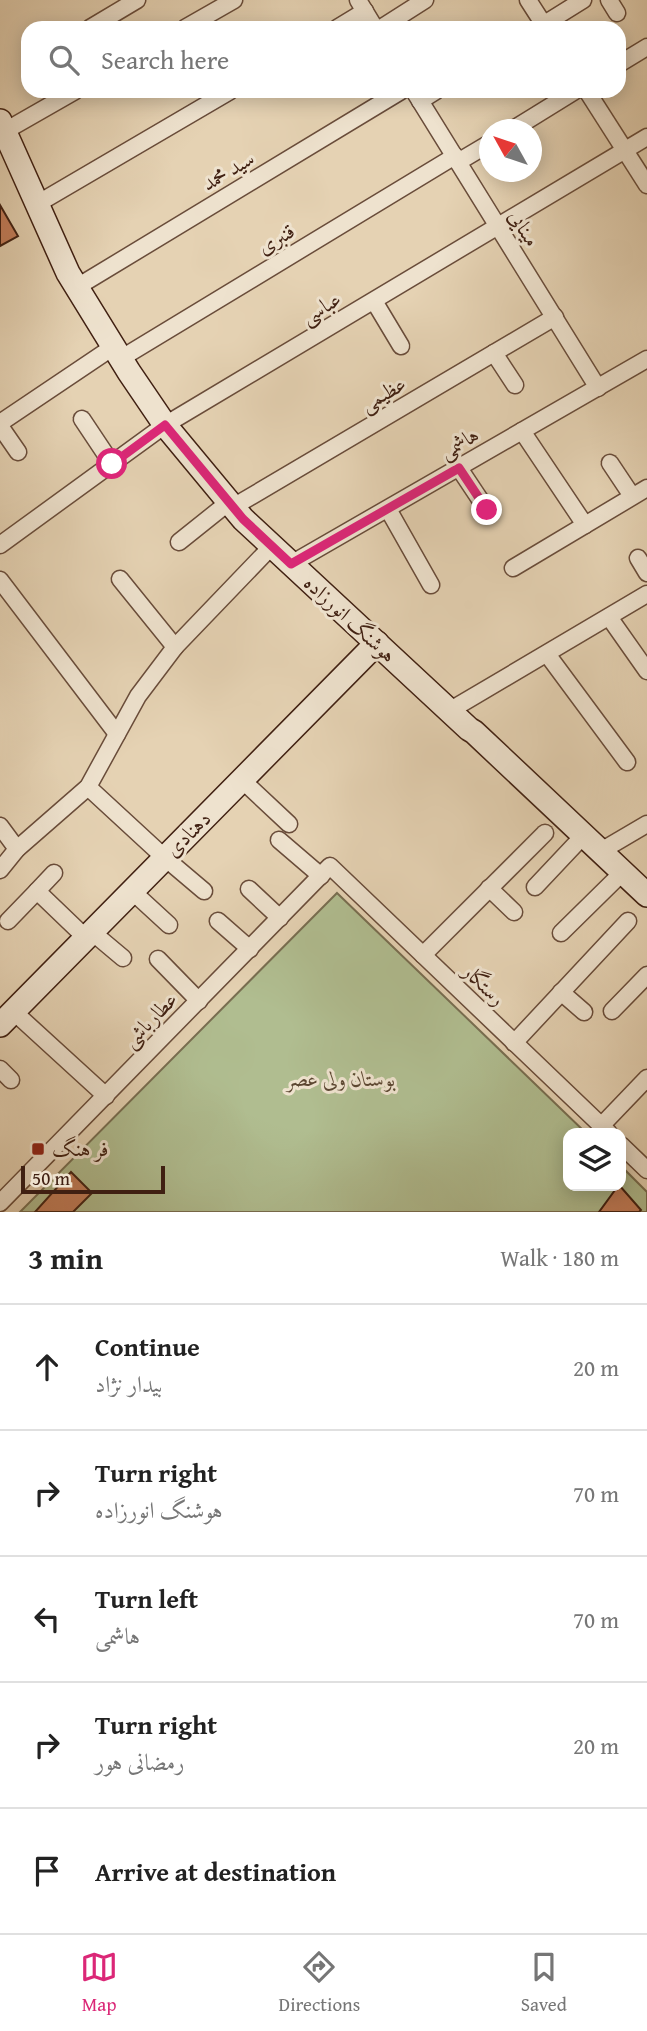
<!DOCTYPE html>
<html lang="en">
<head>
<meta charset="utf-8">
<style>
	:root { --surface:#fff; --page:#f2f2f2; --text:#222; --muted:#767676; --line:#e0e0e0; --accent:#db2777 }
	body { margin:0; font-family:"Gentium Book Plus",Amiri,serif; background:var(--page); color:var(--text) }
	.controls { position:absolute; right:21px; bottom:21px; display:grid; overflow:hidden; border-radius:14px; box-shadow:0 4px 18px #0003 }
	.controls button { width:63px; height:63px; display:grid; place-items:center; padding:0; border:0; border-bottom:2px solid var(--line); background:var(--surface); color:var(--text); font:35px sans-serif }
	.compass { position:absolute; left:479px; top:119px; width:63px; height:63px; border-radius:50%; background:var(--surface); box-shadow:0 4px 18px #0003; rotate:310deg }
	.scale { position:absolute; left:21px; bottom:18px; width:144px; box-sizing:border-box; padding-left:7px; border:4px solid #402012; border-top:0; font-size:19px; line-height:24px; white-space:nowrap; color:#402012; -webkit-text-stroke:5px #eee2ce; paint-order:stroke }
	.stop { position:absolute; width:21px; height:21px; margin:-16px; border:5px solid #db2777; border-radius:50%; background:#fff }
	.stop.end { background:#db2777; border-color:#fff; box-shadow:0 2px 7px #0008 }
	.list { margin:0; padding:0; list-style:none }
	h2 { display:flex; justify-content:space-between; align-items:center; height:91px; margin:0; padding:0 28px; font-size:30px }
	h2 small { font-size:23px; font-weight:400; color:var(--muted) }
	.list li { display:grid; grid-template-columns:46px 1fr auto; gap:21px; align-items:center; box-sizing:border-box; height:126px; padding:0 28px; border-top:2px solid var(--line) }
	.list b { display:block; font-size:26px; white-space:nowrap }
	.list p { margin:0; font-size:23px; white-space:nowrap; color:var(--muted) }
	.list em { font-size:23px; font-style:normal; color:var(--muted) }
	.icon { flex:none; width:38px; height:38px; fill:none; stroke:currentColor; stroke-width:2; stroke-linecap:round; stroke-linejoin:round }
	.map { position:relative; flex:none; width:647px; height:1212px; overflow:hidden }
	.search { position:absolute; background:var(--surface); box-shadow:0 4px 18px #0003; left:21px; right:21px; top:21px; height:77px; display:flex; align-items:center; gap:18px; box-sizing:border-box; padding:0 24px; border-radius:21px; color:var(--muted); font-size:26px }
	.sheet { height:721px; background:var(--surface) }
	nav { display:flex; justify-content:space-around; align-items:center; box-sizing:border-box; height:98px; border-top:2px solid var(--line); background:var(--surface); font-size:19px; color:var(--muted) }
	nav a { display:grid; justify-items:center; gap:4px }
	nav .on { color:var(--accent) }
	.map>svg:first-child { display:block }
	.green { fill:#b0bd90; stroke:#786e51; stroke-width:2 }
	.building { fill:#c47e5b; stroke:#402012; stroke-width:2 }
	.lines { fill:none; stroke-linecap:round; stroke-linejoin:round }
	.street-casing { stroke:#694c3a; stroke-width:19 }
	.secondary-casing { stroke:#402012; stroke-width:26 }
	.street { stroke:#eee2ce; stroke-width:16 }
	.secondary { stroke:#eee2ce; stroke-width:23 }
	.route { stroke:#db2777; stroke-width:9 }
	.poi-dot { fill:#8f2418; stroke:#eee2ce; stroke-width:2.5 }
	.labels { text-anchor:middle; stroke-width:6; stroke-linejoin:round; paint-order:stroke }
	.street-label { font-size:21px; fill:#402012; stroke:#eee2ce }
	.park-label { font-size:21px; font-style:italic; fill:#5c4732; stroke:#eee2ce }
	.poi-label { font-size:21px; fill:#402012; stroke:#eee2ce; text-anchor:start }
</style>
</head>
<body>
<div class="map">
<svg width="647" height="1212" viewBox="0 0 647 1212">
	<rect width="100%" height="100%" fill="#e5d2b3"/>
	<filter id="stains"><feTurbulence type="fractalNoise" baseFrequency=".00286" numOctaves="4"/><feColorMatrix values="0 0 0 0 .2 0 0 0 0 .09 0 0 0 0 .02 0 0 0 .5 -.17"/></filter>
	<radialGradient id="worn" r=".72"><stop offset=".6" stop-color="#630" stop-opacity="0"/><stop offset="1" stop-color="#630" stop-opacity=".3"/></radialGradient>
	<!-- green -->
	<path class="green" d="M337,893L586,1133H568V1186H621V1166L647,1192V1212H20Z"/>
	<!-- building -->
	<g class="building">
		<path d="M0,205L18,236L0,246Z"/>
		<path d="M71,1172L92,1193L73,1212H35Z"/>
		<path d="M618,1186H620L641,1210L639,1212H599Z"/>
	</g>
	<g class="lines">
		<!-- street casing -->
		<g class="street-casing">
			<g id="street">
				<path d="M358,0L375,28"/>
				<path d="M528,0L546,28"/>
				<path d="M609,0L617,13"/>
				<path d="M90,28L137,0"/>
				<path d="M185,28L234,0"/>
				<path d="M337,28L365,11"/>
				<path d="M381,28L425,0"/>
				<path d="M538,28L583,0"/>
				<path d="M619,64L647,47"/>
				<path d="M414,91L598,388"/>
				<path d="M587,91L647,185"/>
				<path d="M420,101L436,91"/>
				<path d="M512,130L575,91"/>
				<path d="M5,131L75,91"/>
				<path d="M458,162L490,143"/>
				<path d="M37,204L230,91"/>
				<path d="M77,287L401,91"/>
				<path d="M374,301L401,346"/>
				<path d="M494,353L515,385"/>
				<path d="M120,359L455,156"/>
				<path d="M82,419L112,464"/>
				<path d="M0,423L113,347"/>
				<path d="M0,426L18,452"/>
				<path d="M522,431L585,525"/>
				<path d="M610,463L632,496"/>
				<path d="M459,468L487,510"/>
				<path d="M233,507L555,317"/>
				<path d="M388,509L431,585"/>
				<path d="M179,542L229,502"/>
				<path d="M0,545L165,425L647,137"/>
				<path d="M638,558L647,573"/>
				<path d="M291,564L647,359"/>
				<path d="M513,568L647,488"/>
				<path d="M120,579L175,647"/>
				<path d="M0,580L117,734"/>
				<path d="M609,617L647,671"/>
				<path d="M547,654L627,762"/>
				<path d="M449,711L647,594"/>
				<path d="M242,780L289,824"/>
				<path d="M88,787L165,858L204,891"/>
				<path d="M0,826L17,849"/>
				<path d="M279,840L321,876"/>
				<path d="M601,851L647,824"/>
				<path d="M0,870L17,849L88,787L138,696L175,647L272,546"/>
				<path d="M54,873L37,891L86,938"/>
				<path d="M535,887L584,835"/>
				<path d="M489,888L514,912"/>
				<path d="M249,889L280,918"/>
				<path d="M132,891L169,925"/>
				<path d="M8,921L37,891"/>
				<path d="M218,921L250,949"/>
				<path d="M92,932L123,958"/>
				<path d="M561,933L623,872"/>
				<path d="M423,955L545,833"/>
				<path d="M158,959L199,1001"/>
				<path d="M561,992L584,1012"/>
				<path d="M13,1011L106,1096"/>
				<path d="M612,1011L647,975"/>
				<path d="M514,1043L628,921"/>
				<path d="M0,1069L11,1080"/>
				<path d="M601,1126L647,1078"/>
				<path d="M621,1145L647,1170"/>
				<path d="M0,1203L330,866L609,1133"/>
			</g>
		</g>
		<!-- secondary casing -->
		<g class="secondary-casing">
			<g id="secondary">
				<path d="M0,121L68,273L129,372L165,425L243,519L469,729L474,732L647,895"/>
				<path d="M0,1025L377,643"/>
			</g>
		</g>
		<!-- street -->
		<use href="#street" class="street"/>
		<!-- secondary -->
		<use href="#secondary" class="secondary"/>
	</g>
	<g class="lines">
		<!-- route -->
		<path class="route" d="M112,464L165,425L243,519L291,564L459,468L487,510"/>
	</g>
	<!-- markers -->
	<rect class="poi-dot" x="31" y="1142" width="14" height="14" rx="3.5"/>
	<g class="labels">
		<!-- street labels -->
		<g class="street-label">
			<text transform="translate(228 171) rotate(-31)" y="7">سید محمد</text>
			<text transform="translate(524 228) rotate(58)" y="7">مینایی</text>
			<text transform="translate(276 239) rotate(-31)" y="7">قنبری</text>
			<text transform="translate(321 308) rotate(-31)" y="7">عباسی</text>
			<text transform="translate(383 394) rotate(-30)" y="7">عظیمی</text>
			<text transform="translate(459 443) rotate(-30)" y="7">هاشمی</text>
			<text transform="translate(350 619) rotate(43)" y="7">هوشنگ انورزاده</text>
			<text transform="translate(188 834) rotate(-45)" y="7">دهنادی</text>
			<text transform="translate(484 985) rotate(44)" y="7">رستگار</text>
			<text transform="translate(150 1020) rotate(-46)" y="7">عطارباشی</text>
		</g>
		<!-- park labels -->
		<g class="park-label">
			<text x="341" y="1086">بوستان ولی عصر</text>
		</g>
		<!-- poi labels -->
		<g class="poi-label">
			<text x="52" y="1156">فر هنگ</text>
		</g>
	</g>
	<rect width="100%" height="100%" filter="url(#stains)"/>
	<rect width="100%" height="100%" fill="url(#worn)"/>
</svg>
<div class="controls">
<button><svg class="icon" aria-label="layers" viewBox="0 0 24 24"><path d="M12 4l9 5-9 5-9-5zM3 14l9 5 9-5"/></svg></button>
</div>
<svg class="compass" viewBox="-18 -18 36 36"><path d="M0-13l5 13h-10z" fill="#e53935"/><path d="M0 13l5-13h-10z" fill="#767676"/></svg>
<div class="scale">50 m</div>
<div class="stop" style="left:112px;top:464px"></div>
<div class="stop end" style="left:487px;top:510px"></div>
<div class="search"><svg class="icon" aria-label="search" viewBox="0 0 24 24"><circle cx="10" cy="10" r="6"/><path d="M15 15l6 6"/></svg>Search here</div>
</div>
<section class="sheet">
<h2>3 min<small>Walk · 180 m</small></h2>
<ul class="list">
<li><svg class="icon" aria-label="ahead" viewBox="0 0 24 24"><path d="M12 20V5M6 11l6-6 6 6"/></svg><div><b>Continue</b><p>بیدار نژاد</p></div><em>20 m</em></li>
<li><svg class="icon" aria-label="right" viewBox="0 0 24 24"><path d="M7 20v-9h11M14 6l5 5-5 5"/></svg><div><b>Turn right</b><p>هوشنگ انورزاده</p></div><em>70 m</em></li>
<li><svg class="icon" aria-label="left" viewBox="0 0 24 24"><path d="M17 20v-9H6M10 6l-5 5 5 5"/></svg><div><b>Turn left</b><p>هاشمی</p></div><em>70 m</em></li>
<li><svg class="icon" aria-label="right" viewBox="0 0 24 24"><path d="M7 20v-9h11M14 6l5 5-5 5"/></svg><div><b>Turn right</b><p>رمضانی هور</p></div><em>20 m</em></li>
<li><svg class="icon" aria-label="arrive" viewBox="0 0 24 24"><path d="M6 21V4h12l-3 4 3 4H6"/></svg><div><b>Arrive at destination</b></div></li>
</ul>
</section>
<nav>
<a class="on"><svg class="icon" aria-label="map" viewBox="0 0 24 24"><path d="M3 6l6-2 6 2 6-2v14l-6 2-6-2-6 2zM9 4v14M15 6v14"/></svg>Map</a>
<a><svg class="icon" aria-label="directions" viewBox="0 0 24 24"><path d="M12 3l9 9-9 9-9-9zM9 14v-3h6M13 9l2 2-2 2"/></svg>Directions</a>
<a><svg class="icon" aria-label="saved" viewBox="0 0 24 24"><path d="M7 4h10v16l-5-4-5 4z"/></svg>Saved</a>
</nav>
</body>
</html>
